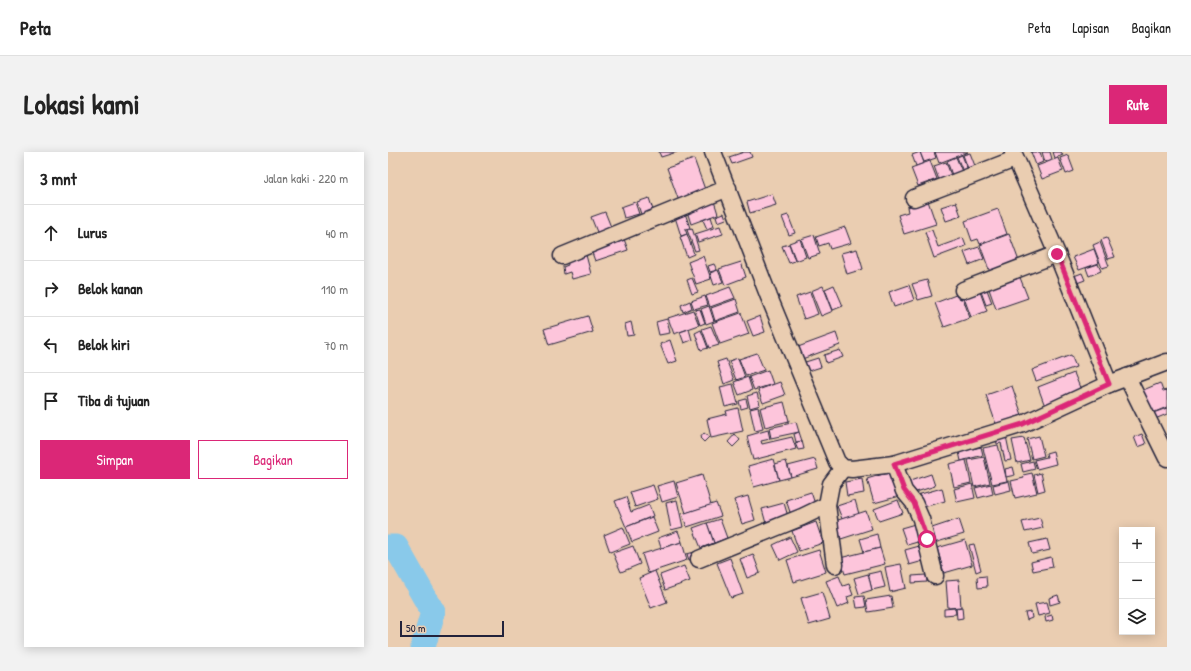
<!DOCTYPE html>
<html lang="id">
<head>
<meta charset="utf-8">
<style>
	:root { --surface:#fff; --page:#f2f2f2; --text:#222; --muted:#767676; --line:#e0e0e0; --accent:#db2777 }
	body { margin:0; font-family:"Patrick Hand",sans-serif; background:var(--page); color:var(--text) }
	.controls { position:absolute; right:12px; bottom:12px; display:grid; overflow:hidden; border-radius:0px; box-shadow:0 2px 10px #0003 }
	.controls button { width:36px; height:36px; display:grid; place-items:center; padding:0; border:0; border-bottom:1px solid var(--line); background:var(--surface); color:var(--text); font:20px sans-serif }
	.scale { position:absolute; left:12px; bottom:10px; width:104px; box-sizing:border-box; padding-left:4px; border:2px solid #22223b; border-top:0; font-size:11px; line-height:14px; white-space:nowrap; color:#22223b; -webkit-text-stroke:3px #eacdb1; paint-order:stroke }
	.stop { position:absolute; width:12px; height:12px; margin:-9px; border:3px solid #db2777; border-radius:50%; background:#fff }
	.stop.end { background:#db2777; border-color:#fff; box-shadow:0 1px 4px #0008 }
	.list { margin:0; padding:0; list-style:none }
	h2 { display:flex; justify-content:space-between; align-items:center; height:52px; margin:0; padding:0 16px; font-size:17px }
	h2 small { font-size:13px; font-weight:400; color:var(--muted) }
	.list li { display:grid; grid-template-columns:26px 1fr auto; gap:12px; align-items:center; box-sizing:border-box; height:56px; padding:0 16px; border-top:1px solid var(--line) }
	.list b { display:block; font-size:15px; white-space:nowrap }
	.list em { font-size:13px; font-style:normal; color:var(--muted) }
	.actions { display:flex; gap:8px; padding:12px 16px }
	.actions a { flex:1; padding:9px 0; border:1px solid var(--accent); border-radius:0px; text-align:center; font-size:14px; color:var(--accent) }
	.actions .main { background:var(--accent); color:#fff }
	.icon { flex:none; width:22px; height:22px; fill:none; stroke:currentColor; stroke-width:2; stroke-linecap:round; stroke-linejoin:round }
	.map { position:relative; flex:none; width:779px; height:495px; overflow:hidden; border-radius:0px }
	header { display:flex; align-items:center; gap:24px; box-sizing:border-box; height:56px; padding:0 20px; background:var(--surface); border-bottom:1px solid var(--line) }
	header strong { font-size:19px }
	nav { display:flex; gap:22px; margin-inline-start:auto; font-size:14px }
	.intro { display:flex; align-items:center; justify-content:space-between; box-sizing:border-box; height:96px; padding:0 24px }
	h1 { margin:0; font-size:28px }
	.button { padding:10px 18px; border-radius:0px; background:var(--accent); color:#fff; font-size:14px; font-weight:700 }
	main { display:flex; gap:24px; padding:0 24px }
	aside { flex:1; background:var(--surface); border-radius:0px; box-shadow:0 2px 10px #0003 }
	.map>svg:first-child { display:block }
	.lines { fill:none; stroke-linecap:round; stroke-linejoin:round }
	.river { stroke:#89c9ea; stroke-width:25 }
	.building { fill:#fdc5db; stroke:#22223b }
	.minor-casing { stroke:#22223b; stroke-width:19 }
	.minor { stroke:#eacdb1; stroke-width:16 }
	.route { stroke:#db2777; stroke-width:5 }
</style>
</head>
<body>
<header>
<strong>Peta</strong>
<nav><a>Peta</a><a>Lapisan</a><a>Bagikan</a></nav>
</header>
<div class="intro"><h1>Lokasi kami</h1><a class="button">Rute</a></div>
<main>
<aside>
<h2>3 mnt<small>Jalan kaki · 220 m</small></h2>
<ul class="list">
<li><svg class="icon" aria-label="ahead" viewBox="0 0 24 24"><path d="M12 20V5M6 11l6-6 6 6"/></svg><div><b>Lurus</b></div><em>40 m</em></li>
<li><svg class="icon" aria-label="right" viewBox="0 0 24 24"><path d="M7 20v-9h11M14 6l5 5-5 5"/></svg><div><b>Belok kanan</b></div><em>110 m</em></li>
<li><svg class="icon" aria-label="left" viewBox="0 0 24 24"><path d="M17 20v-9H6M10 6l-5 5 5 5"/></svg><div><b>Belok kiri</b></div><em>70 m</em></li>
<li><svg class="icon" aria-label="arrive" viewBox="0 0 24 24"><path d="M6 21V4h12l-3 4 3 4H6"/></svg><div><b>Tiba di tujuan</b></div></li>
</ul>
<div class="actions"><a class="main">Simpan</a><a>Bagikan</a></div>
</aside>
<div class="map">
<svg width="779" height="495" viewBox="0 0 779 495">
	<rect width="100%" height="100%" fill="#eacdb1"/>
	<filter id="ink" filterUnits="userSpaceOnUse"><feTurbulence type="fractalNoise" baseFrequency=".025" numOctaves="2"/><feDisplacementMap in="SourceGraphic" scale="8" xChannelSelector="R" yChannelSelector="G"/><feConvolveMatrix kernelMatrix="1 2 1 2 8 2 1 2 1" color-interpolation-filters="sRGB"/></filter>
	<g filter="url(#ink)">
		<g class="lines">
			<!-- river -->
			<path class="river" d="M0,395H8L45,460L35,495"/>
		</g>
		<!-- building -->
		<g class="building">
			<path d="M271,0H289L273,5Z"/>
			<path d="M356,0H362L364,5L344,12L341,5Z"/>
			<path d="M532,0L536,11L528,14L524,3Z"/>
			<path d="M532,0H546L548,6L536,10Z"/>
			<path d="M547,0H580L551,11Z"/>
			<path d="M643,0H652L655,10L648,13Z"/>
			<path d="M654,0H662L664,7L657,10Z"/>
			<path d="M665,0H673L675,3L667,6Z"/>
			<path d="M582,1L589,19L582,22L575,3Z"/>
			<path d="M574,3L581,21L576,22L569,5Z"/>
			<path d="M680,3L686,19L678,22L672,6Z"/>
			<path d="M568,5L575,22L565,26L559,9Z"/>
			<path d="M670,6L675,19L654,27L649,14Z"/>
			<path d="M306,7L319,43L292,52L279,16Z"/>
			<path d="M542,9L549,27L530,34L523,16Z"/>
			<path d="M558,10L564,26L552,31L546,14Z"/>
			<path d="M384,42L388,53L362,61L359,50Z"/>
			<path d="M261,46L266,61L254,65L249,50Z"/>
			<path d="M325,46L330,62L303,72L298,56Z"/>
			<path d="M540,49L548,72L516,82L510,63L520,60L519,55Z"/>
			<path d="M247,50L251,62L236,66L233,55Z"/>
			<path d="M568,50L573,64L558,69L553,55Z"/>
			<path d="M610,57L619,82L592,92L590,87L584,89L577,69Z"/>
			<path d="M217,60L225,80L211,85L203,65Z"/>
			<path d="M297,61L302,76L297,77L299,82L293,84L287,65Z"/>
			<path d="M336,61L338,67L330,70L328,64Z"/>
			<path d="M400,63L407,81L401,83L394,65Z"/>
			<path d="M323,65L326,74L319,77L315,68Z"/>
			<path d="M332,74L335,82L310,90L307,82Z"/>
			<path d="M457,75L463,91L442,97L440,91L431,94L428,85Z"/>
			<path d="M304,76L311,98L307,99L299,78Z"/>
			<path d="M544,78L550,95L575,86L578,94L546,106L537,80Z"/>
			<path d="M299,82L306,102L299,105L292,85Z"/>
			<path d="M621,82L632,112L603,123L592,93Z"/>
			<path d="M426,83L432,102L420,106L413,87Z"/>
			<path d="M719,86L727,105L720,107L713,88Z"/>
			<path d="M236,87L240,98L207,109L202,95H215Z"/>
			<path d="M412,87L418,105L408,109L401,91Z"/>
			<path d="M712,90L721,114L714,116L705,93Z"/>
			<path d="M401,92L407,109L401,111L394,94Z"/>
			<path d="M591,95L596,107L581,113L576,100Z"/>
			<path d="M469,97L475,117L459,122L453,101Z"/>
			<path d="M706,97L711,111L691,118L685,105Z"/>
			<path d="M198,103L203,122L184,127L182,120L176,122L175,115L180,113L179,107Z"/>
			<path d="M315,104L323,127L308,132L300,110Z"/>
			<path d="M353,110L358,125L337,133L331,117Z"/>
			<path d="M326,112L329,118L322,120L320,114Z"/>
			<path d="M710,112L713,119L701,124L698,116Z"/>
			<path d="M330,118L335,130L326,133L322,121Z"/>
			<path d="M694,121L697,128L689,131L686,124Z"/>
			<path d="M631,123L640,146L608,157L600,134Z"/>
			<path d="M304,126L310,140L304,142L299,128Z"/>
			<path d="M539,128L544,144L530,148L524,132Z"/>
			<path d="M446,133L455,154L445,158L437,137Z"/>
			<path d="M521,133L526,148L506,155L501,140Z"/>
			<path d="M435,134L445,159L433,164L423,139Z"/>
			<path d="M342,135L347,146L322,155L318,144Z"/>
			<path d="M598,135L604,151L598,153L592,137Z"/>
			<path d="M591,137L599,159L583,165L575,143Z"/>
			<path d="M422,140L430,162L416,167L408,145Z"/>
			<path d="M573,141L582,166L556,175L547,151Z"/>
			<path d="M317,144L320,153L306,157L303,149Z"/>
			<path d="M348,147L352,160L327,169L323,156Z"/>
			<path d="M302,149L304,156L295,160L293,153Z"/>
			<path d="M321,154L326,169L318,172L313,157Z"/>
			<path d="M312,157L317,171L312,173L307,158Z"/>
			<path d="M305,158L311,173L286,182L280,166Z"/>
			<path d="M353,161L361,182L332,192L324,171Z"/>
			<path d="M200,164L205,180L161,193L156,177Z"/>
			<path d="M372,164L377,180L365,184L359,169Z"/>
			<path d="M279,167L282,181L271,183L268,170Z"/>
			<path d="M243,170L246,183L239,184L237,172Z"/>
			<path d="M323,174L331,193L321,196L314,177Z"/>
			<path d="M301,177L304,188L296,191L292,180Z"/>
			<path d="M313,178L320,196L313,198L307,181Z"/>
			<path d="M448,181L452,193L414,207L410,195Z"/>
			<path d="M282,188L289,209L280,212L272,192Z"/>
			<path d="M452,198L455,205L438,211L436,203Z"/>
			<path d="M369,201L376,218L358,224L351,207Z"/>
			<path d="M683,203L688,215L648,229L644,218Z"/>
			<path d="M350,206L357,225L348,228L341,209Z"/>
			<path d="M430,206L433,215L414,221L411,212Z"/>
			<path d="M338,207L346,228L336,232L329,210Z"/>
			<path d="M380,218L385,232L366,238L361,225Z"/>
			<path d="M686,221L695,243L658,257L650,235Z"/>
			<path d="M360,225L364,238L351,243L346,230Z"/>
			<path d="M392,230L397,243L375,251L370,238Z"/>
			<path d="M772,231L775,239L779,238V255L762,262L753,239Z"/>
			<path d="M345,232L350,252L337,255L332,235Z"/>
			<path d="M624,234L634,263L608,272L598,243Z"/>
			<path d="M369,241L372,253L362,256L359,244Z"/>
			<path d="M358,247L360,255L353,257L351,249Z"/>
			<path d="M396,250L401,269L377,275L372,256Z"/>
			<path d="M370,255L375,277L367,279L362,257Z"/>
			<path d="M350,256L355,279L323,286L319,267L339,262L338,259Z"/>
			<path d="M779,256V262L767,267L765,261Z"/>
			<path d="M408,270L411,280L383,286L381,276Z"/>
			<path d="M380,278L382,287L373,289L374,292L404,285L408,297L365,308L359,284Z"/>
			<path d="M411,280L414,289L408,290L406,282Z"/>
			<path d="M316,281L321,285L316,290L312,286Z"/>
			<path d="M347,282L352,288L345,295L340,290Z"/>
			<path d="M754,282L758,292L750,295L746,285Z"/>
			<path d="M618,284L623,308L617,309L613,291L609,292L608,286Z"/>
			<path d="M651,284L656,304L644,307L639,287Z"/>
			<path d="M636,286L642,308L629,311L624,288Z"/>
			<path d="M414,289L416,297L410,298L407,291Z"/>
			<path d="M610,293L619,329L604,332L595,296Z"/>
			<path d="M593,295L595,303L573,309L571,300Z"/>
			<path d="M665,299L668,312L649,317L646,308L659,305L658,301Z"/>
			<path d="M596,305L602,331L586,335L580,308Z"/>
			<path d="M385,307L391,328L366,335L360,314Z"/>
			<path d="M427,307L430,317L403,325L400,314Z"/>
			<path d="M578,308L583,331L566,335L561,312Z"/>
			<path d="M398,309L403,325L391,328L387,312Z"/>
			<path d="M645,309L647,317L635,320L633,312Z"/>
			<path d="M625,315L627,323L618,325L617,317Z"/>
			<path d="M505,319L512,344L486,351L479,327Z"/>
			<path d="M644,321L649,341L627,346L623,329L636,326L635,323Z"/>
			<path d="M653,321L657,338L650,340L646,323Z"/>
			<path d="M543,322L547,334L522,342L519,330Z"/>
			<path d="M314,323L323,353L298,361L288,331Z"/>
			<path d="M474,327L476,341L459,344L457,330Z"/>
			<path d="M286,329L290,345L274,350L269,334Z"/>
			<path d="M621,329L623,338L607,342L605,333Z"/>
			<path d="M584,332L587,346L569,350L566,337Z"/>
			<path d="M603,332L605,342L590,346L587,336Z"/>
			<path d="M265,333L270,347L247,355L242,340Z"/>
			<path d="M554,336L557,349L532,356L529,343Z"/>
			<path d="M423,340L428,355L403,363L398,348Z"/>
			<path d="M360,344L367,368L354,372L346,348Z"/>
			<path d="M238,345L243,360L261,353L265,364L238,375L227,349Z"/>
			<path d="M289,348L295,375L283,378L278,351Z"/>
			<path d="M467,348L471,362L454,367L449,354Z"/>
			<path d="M510,348L515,361L491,369L486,357Z"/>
			<path d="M328,351L333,364L299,375L294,362Z"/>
			<path d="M396,351L401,368L379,375L374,357Z"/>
			<path d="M478,359L484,377L453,387L447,369Z"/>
			<path d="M264,365L270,380L244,390L238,375Z"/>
			<path d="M652,366L655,376L637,380L634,370Z"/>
			<path d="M332,367L339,386L326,391L319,371Z"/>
			<path d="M571,367L576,382L546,391L541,377Z"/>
			<path d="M428,370L435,391L411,399L404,379Z"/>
			<path d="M319,371L326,391L313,396L305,376Z"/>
			<path d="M527,372L533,389L519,393L513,376Z"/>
			<path d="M235,375L242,392L222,400L216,383Z"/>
			<path d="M290,379L294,390L273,396L270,386Z"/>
			<path d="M489,382L492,396L476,400L472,387Z"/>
			<path d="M402,385L409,400L392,408L385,393Z"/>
			<path d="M659,387L662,398L644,402L641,391Z"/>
			<path d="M577,388L584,413L556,421L549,396Z"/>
			<path d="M294,390L299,408L260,421L254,402Z"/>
			<path d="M586,392L593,418L588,420L581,393Z"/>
			<path d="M535,393L539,408L521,413L517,398Z"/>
			<path d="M245,394L252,412L233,420L225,401Z"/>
			<path d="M492,396L497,412L457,422L452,406Z"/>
			<path d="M431,398L438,420L406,430L399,408Z"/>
			<path d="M310,399L312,404L301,408L299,402Z"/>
			<path d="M365,402L372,421L359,426L352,407Z"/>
			<path d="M663,405L665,415L645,419L643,410Z"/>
			<path d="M342,406L355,442L343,446L329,411Z"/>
			<path d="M513,412L518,436L502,440L497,415Z"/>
			<path d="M296,414L302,429L277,438L272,423Z"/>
			<path d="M267,419L279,450L263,456L251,426Z"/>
			<path d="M493,419L497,435L484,438L480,422Z"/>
			<path d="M480,422L484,438L471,442L466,426Z"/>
			<path d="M538,423L539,430L524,431V424Z"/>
			<path d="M451,424L455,434L461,432L465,443L459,445L461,451L449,456L438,429Z"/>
			<path d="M598,424L599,435L590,436L589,425Z"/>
			<path d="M571,428L573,455L560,456L558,429Z"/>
			<path d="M434,440L442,467L421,473L413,446Z"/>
			<path d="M670,443L672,450L662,453L661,446Z"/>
			<path d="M476,444L478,455L469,456L467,445Z"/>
			<path d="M503,444L505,456L480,460L478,448Z"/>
			<path d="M659,450L662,461L650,464L647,452Z"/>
			<path d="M574,455L575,466L569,467L568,456Z"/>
			<path d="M567,456L568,462L556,463V457Z"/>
			<path d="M643,460L644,466L639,468L637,461Z"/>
			<path d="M664,463L665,468L658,470L657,465Z"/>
		</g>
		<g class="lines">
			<!-- minor casing -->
			<g class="minor-casing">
				<g id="minor">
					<path d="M325,0L381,145L449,310L455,316L464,317L506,312L635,272L721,232"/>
					<path d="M625,0L669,102L721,232L779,210"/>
					<path d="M526,46L627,7"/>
					<path d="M174,104L340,36"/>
					<path d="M575,138L669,102"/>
					<path d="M739,225L779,306"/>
					<path d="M506,312L516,339L526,351L533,367L547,424"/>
					<path d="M439,353L447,413"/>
					<path d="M311,407L414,365L439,353L443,332L455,316"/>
				</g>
			</g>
			<!-- minor -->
			<use href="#minor" class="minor"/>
		</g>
	</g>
	<g class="lines" filter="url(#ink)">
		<!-- route -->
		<path class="route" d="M539,387L526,351L516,338L506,312L635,272L721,232L669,102"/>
	</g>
</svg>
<div class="controls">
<button>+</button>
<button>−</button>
<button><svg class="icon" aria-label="layers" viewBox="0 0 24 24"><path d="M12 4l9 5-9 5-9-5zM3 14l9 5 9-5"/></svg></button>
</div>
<div class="scale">50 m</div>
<div class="stop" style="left:539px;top:387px"></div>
<div class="stop end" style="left:669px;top:102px"></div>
</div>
</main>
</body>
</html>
